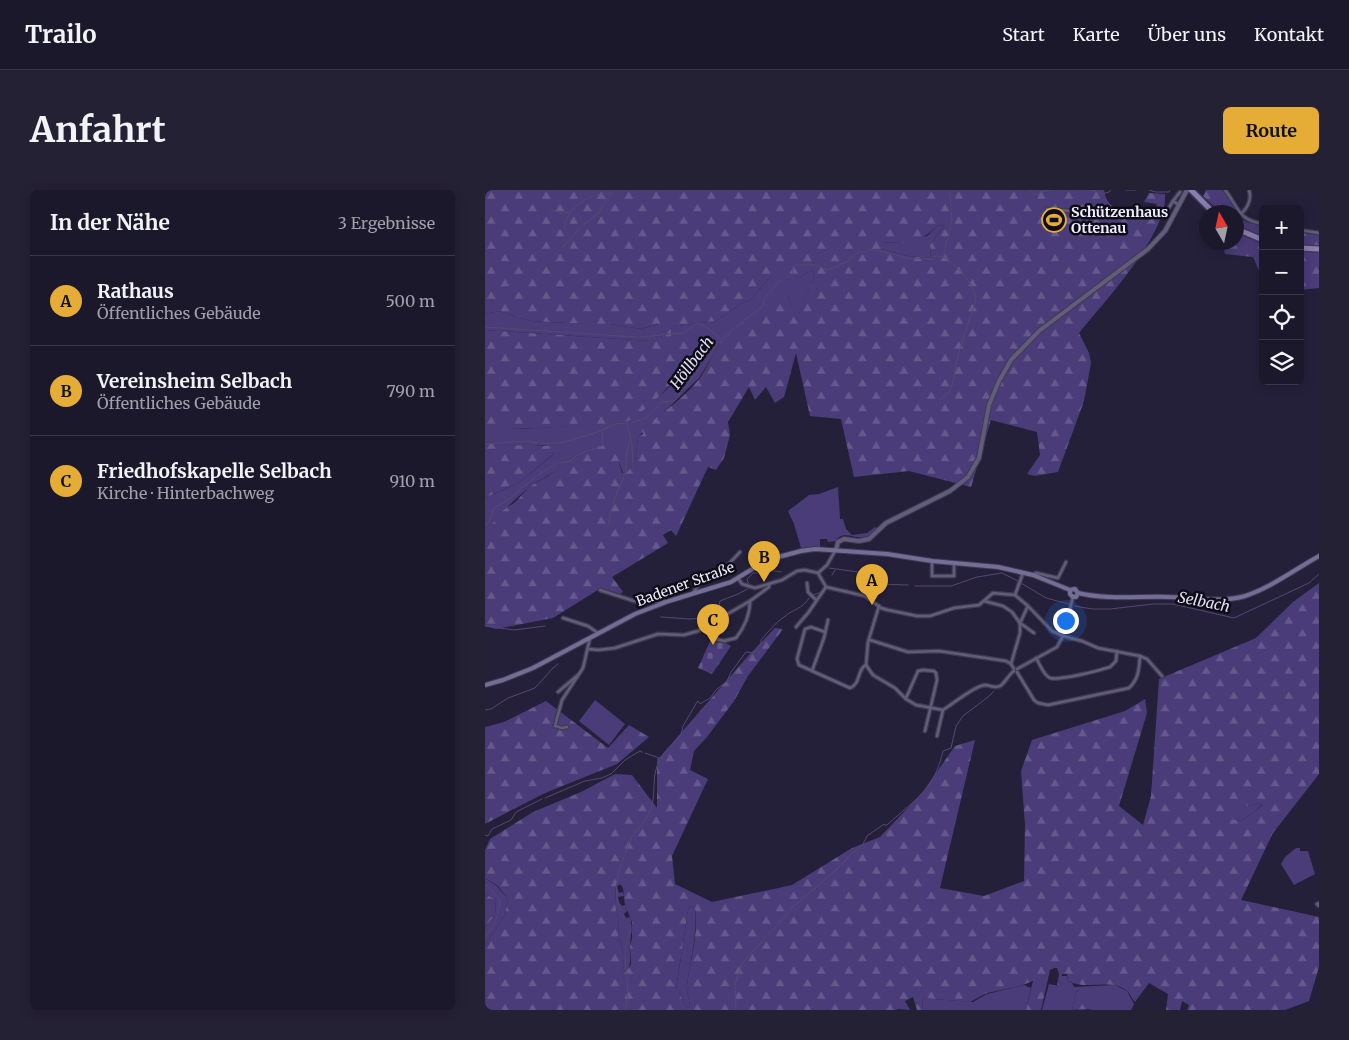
<!DOCTYPE html>
<html lang="de">
<head>
<meta charset="utf-8">
<style>
	:root { --surface:#1c182c; --page:#252134; --text:#f1f3f6; --muted:#a0a0a9; --line:#3a3748; --accent:#e5ad35 }
	body { margin:0; font-family:Merriweather,serif; background:var(--page); color:var(--text) }
	.controls { position:absolute; right:15px; top:15px; display:grid; overflow:hidden; border-radius:8px; box-shadow:0 2px 12px #0003 }
	.controls button { width:45px; height:45px; display:grid; place-items:center; padding:0; border:0; border-bottom:1px solid var(--line); background:var(--surface); color:var(--text); font:25px sans-serif }
	.compass { position:absolute; left:714px; top:15px; width:45px; height:45px; border-radius:50%; background:var(--surface); box-shadow:0 2px 12px #0003; rotate:351deg }
	.you { position:absolute; left:580px; top:430px; width:18px; height:18px; margin:-12px; border:4px solid #fff; border-radius:50%; background:#1a73e8; box-shadow:0 0 0 8px #1a73e833 }
	.badge { display:grid; place-items:center; width:32px; height:32px; border-radius:50%; background:var(--accent); color:#111; font-size:16px; font-weight:700 }
	.pin { position:absolute; translate:-50% -41px; filter:drop-shadow(0 1px 2px #0008) }
	.pin::after { content:''; position:absolute; top:26px; width:18px; height:15px; background:inherit; clip-path:polygon(0 0,100% 0,50% 100%) }
	.list { margin:0; padding:0; list-style:none }
	h2 { display:flex; justify-content:space-between; align-items:center; height:65px; margin:0; padding:0 20px; font-size:21px }
	h2 small { font-size:16px; font-weight:400; color:var(--muted) }
	.list li { display:grid; grid-template-columns:32px 1fr auto; gap:15px; align-items:center; box-sizing:border-box; height:90px; padding:0 20px; border-top:1px solid var(--line) }
	.list b { display:block; font-size:19px; white-space:nowrap }
	.list p { margin:0; font-size:16px; white-space:nowrap; color:var(--muted) }
	.list em { font-size:16px; font-style:normal; color:var(--muted) }
	.icon { flex:none; width:28px; height:28px; fill:none; stroke:currentColor; stroke-width:2; stroke-linecap:round; stroke-linejoin:round }
	.map { position:relative; flex:none; width:834px; height:820px; overflow:hidden; border-radius:8px }
	header { display:flex; align-items:center; gap:30px; box-sizing:border-box; height:70px; padding:0 25px; background:var(--surface); border-bottom:1px solid var(--line) }
	header strong { font-size:24px }
	nav { display:flex; gap:28px; margin-inline-start:auto; font-size:18px }
	.intro { display:flex; align-items:center; justify-content:space-between; box-sizing:border-box; height:120px; padding:0 30px }
	h1 { margin:0; font-size:35px }
	.button { padding:12px 22px; border-radius:8px; background:var(--accent); color:#111; font-size:18px; font-weight:700 }
	main { display:flex; gap:30px; padding:0 30px }
	aside { flex:1; background:var(--surface); border-radius:8px; box-shadow:0 2px 12px #0003 }
	.map>svg:first-child { display:block }
	.grass { fill:#4a3c78 }
	.forest { fill:url(#forest-firs); fill-rule:evenodd }
	.cemetery { fill:url(#cemetery-stones) }
	.lines { fill:none; stroke-linecap:round; stroke-linejoin:round }
	.stream { stroke:#564772; stroke-width:1 }
	.minor-casing { stroke:#403b51; stroke-width:5 }
	.tertiary-casing { stroke:#403b51; stroke-width:6 }
	.secondary-casing { stroke:#403b51; stroke-width:6 }
	.primary-casing { stroke:#403b51; stroke-width:8 }
	.minor { stroke:#615c7a; stroke-width:2.5 }
	.tertiary { stroke:#615c7a; stroke-width:4 }
	.secondary { stroke:#746d96; stroke-width:4 }
	.primary { stroke:#877eb1; stroke-width:5 }
	.labels { text-anchor:middle; stroke-width:5; stroke-linejoin:round; paint-order:stroke }
	.poi-label { font-size:14px; font-weight:bold; fill:#efedfe; stroke:#0e0c17; text-anchor:start }
	.street-label { font-size:14px; fill:#efedfe; stroke:#0e0c17 }
	.water-label { font-size:15px; font-style:italic; fill:#e3e0f7; stroke:#0e0c17 }
</style>
</head>
<body>
<header>
<strong>Trailo</strong>
<nav><a>Start</a><a>Karte</a><a>Über uns</a><a>Kontakt</a></nav>
</header>
<div class="intro"><h1>Anfahrt</h1><a class="button">Route</a></div>
<main>
<aside>
<h2>In der Nähe<small>3 Ergebnisse</small></h2>
<ul class="list">
<li><span class="badge">A</span><div><b>Rathaus</b><p>Öffentliches Gebäude</p></div><em>500 m</em></li>
<li><span class="badge">B</span><div><b>Vereinsheim Selbach</b><p>Öffentliches Gebäude</p></div><em>790 m</em></li>
<li><span class="badge">C</span><div><b>Friedhofskapelle Selbach</b><p>Kirche · Hinterbachweg</p></div><em>910 m</em></li>
</ul>
</aside>
<div class="map">
<svg width="834" height="820" viewBox="0 0 834 820">
	<defs>
		<pattern id="forest-firs" width="22" height="20" patternUnits="userSpaceOnUse" patternTransform="scale(1.25)"><rect width="22" height="20" fill="#4a3c78"/><path d="M5 1l3.5 6h-7zM16 11l3.5 6h-7z" fill="#64588c"/></pattern>
		<pattern id="cemetery-stones" width="16" height="16" patternUnits="userSpaceOnUse" patternTransform="scale(1.25)"><rect width="16" height="16" fill="#4a3c78"/><path d="M2 7V4a2 2 0 0 1 4 0v3zM10 15v-3a2 2 0 0 1 4 0v3z" fill="#64588c"/></pattern>
	</defs>
	<rect width="100%" height="100%" fill="#25203a"/>
	<!-- grass -->
	<g class="grass">
		<path d="M453,35L459,36L445,55L446,68L423,66L396,59V53H408L442,46Z"/>
		<path d="M296,78L312,88L328,80L330,86L311,131L303,107L234,156L214,188L153,247L150,273L141,283H138L134,272L133,258C120,254 106,257 94,263C87,267 84,270 76,272C73,283 64,284 55,290C40,298 23,317 10,330C7,334 6,339 0,339V308L35,292L70,263L61,255L19,256L0,253V239H37L141,232L178,203L189,192L204,158L199,150L189,149L165,151L0,140V124L14,121L45,131L101,134H125L156,139L174,134L177,148L185,137L231,131L257,113L264,111L285,87Z"/>
		<path d="M353,297L355,329H358L361,339L367,345L382,343L390,337L393,339C390,341 386,345 382,347C371,350 357,339 351,351L343,352L342,349H335V357L316,358L309,334L303,321L324,305L334,304Z"/>
		<path d="M110,510L140,534L124,555L94,531Z"/>
		<path d="M776,613L777,614L771,621L756,631L746,629L761,616Z"/>
		<path d="M811,658H815V661H823L830,684L809,695L796,674L800,667Z"/>
		<path d="M0,688L12,696L23,709L20,725L0,755V737L11,724L10,709L0,704Z"/>
		<path d="M136,693L137,694L132,696L134,703L138,702L139,706L133,707L134,712L137,716L140,715L142,721L139,724L141,728L145,727C148,736 146,745 145,755C144,764 147,771 143,779L139,781L137,756L133,745L134,734L130,713L131,694Z"/>
		<path d="M205,716L210,718C213,745 205,769 202,795C201,803 206,810 204,818L200,816L194,801L191,800L203,720Z"/>
		<path d="M576,786H582L583,791L587,793L589,797L630,795L642,801L649,814L646,820H603L607,819L597,813L594,800L591,802L587,820H557L564,794L575,796Z"/>
		<path d="M539,795L546,798L541,820H437L438,808L488,812L502,804Z"/>
	</g>
	<!-- forest -->
	<g class="forest">
		<path d="M0,0H619C622,25 649,24 669,24L672,14L659,12L664,3L680,4C683,44 619,112 594,143L604,163L606,173L599,211L573,282L550,286L542,284L555,265L552,242L506,230L486,297L424,281L369,287L356,229L325,226L311,163L299,207L290,213L281,197L270,210L264,197L243,232L245,245L239,268L231,280L223,277L191,346L186,340L178,345L183,353L127,387L138,402L135,404L116,398L68,428L11,439L0,436V339C8,337 8,331 13,325C17,320 24,317 29,313C35,308 39,301 46,296C56,288 72,285 76,272C84,270 87,267 94,263C104,257 121,252 133,258C136,259 139,263 142,266L141,274L134,272L137,283H141L150,273L153,247L158,244L157,239C177,223 199,208 215,188C222,178 227,165 235,155C251,135 279,116 303,107L311,130L330,86L328,80L312,88L299,92L296,84V79L285,87L264,111L257,113L231,131L186,137V147L177,148L173,134L156,139L125,134H101L45,131L14,121L0,124ZM453,35L459,36L445,55L446,68L423,66L396,59V53C423,52 432,56 453,35Z"/>
		<path d="M721,0H737L749,15L758,30L764,33L778,35V90L768,67L740,64L739,60L747,53L752,52V22H735L718,6Z"/>
		<path d="M815,42L834,45V98L815,100Z"/>
		<path d="M0,140L165,151C175,150 190,146 199,150C227,164 155,227 141,232C130,235 114,234 103,235C68,237 34,240 0,239Z"/>
		<path d="M16,252L19,256L42,255L71,256L72,261L35,292L0,308V253L11,254Z"/>
		<path d="M834,393V584L788,643L756,710L834,727V777L824,811L800,820H702L704,815L697,811L695,820H681L683,804L664,793L650,812C647,809 645,803 641,800C624,788 602,801 583,791L582,784H577L575,796L572,795L574,784L572,778H569L565,780L556,820H541L548,791L535,796L502,803L485,812L438,808L437,820H432L428,807L420,811L425,820L413,819L411,820H0V755L20,725L23,709L13,696L0,688V660L5,649L48,622L96,602L130,584L147,585L172,618V569L175,567L263,466L290,438L298,439L263,486L249,511L222,547L209,561L205,580L223,589L187,666L190,694L227,712L307,695L367,658L395,647L437,603L470,556L490,550L455,698L499,706L539,691L540,635L536,581L547,550L640,521L660,509L662,523L634,616L658,635L666,606L674,489L771,448L808,412ZM776,613L777,615L771,621L756,631L747,629L761,616ZM135,693L138,698L140,715L147,732V748L145,756L146,774L143,779L139,781L137,756L133,745L134,734L130,713L131,694ZM205,716L210,718C214,745 205,769 202,795C201,803 206,810 204,818L200,816L194,801L191,799L203,720Z"/>
		<path d="M61,511L123,558L144,535L164,547L132,574L60,603L0,634V537L19,532Z"/>
		<path d="M0,704L10,709L11,724L0,737Z"/>
		<path d="M595,800L597,813L604,812L608,814L607,819L587,820L591,802Z"/>
	</g>
	<!-- cemetery -->
	<path class="cemetery" d="M226,449L235,450L246,456L227,484L213,478Z"/>
	<g class="lines">
		<!-- stream -->
		<g class="stream">
			<path d="M545,0L548,4L553,5L555,2L565,0"/>
			<path d="M606,0L617,4L624,2L626,0"/>
			<path d="M641,0H651"/>
			<path d="M664,0L671,2H684L685,0"/>
			<path d="M120,11L130,0"/>
			<path d="M66,20L76,23L84,22"/>
			<path d="M99,35L115,22L118,15"/>
			<path d="M79,39C81,17 105,3 126,3"/>
			<path d="M77,58L95,38"/>
			<path d="M300,88L308,85V79L310,75H330L343,80L363,71L373,62H380L385,59L409,64L424,69L438,68L448,70L450,66L459,67C459,58 462,52 464,44C468,29 466,15 464,0"/>
			<path d="M0,137L151,147"/>
			<path d="M155,147L199,143L210,134H217L236,149"/>
			<path d="M455,210C460,206 465,202 467,195C469,190 469,185 470,180C473,164 478,147 484,131C486,123 492,113 490,105C485,88 472,77 459,67"/>
			<path d="M146,233C164,228 165,226 176,212L189,211L195,205L194,202L202,196L209,185H211C214,176 217,178 220,172C225,166 228,158 233,152H237C240,143 265,127 275,119L278,115L279,109L296,89"/>
			<path d="M0,254L41,251L53,253H76L110,243L131,234L142,233L147,254L148,276"/>
			<path d="M74,273L85,271L93,264L117,256L118,253L117,241"/>
			<path d="M141,283V266L145,250"/>
			<path d="M123,335L130,307L139,287"/>
			<path d="M0,336L4,332L9,318L23,310L53,285L71,274"/>
			<path d="M344,378L381,383L391,394L423,395"/>
			<path d="M347,385L350,380"/>
			<path d="M536,393L561,408L584,414"/>
			<path d="M264,395L262,389L268,383C280,383 283,379 296,382"/>
			<path d="M430,396H466L492,387L517,383L533,391"/>
			<path d="M328,405L336,402"/>
			<path d="M589,416L608,419H625L668,414H688L749,428L824,393L834,384"/>
			<path d="M176,427L205,429L217,428L234,416L235,411L253,404L264,398"/>
			<path d="M0,436L10,437"/>
			<path d="M14,438L29,440L60,436"/>
			<path d="M0,520L6,519L23,508L50,498L68,478L73,474"/>
			<path d="M160,563L177,569L179,563L196,545L198,536L212,512L213,511L215,514L225,508L232,499L242,491L246,482L261,462L268,463L276,454V450C283,442 290,433 299,427C310,418 316,420 324,408"/>
			<path d="M60,608L100,591L117,588L126,584L140,570L155,561L157,562"/>
			<path d="M0,645L3,646L7,639L26,630L31,622L57,609"/>
			<path d="M0,694L15,709C14,723 10,737 0,747"/>
			<path d="M304,720L348,683L362,669L364,666L378,654L382,646L399,634V635H402C430,609 449,601 458,561L466,558L471,536L478,526L503,507L509,501"/>
			<path d="M136,721C127,700 133,681 141,662C143,657 144,651 147,647C154,637 164,627 167,615C171,599 166,585 175,570"/>
			<path d="M138,725L139,728"/>
			<path d="M140,820C149,795 132,765 146,741L145,734"/>
			<path d="M251,820L250,795L257,773L303,723"/>
		</g>
		<!-- minor casing -->
		<g class="minor-casing">
			<g id="minor">
				<path d="M740,0C754,18 753,30 778,34"/>
				<path d="M688,11L695,2"/>
				<path d="M562,19L608,23L631,20L677,23L682,21L688,11L694,15"/>
				<path d="M756,24C763,17 767,10 764,0"/>
				<path d="M815,40L834,43"/>
				<path d="M447,371V386H469V374"/>
				<path d="M333,383L342,375L350,361"/>
				<path d="M549,384L551,383L573,388L581,372"/>
				<path d="M253,388L257,394L270,398L297,390L312,381L320,380L333,383L341,397L380,406L396,418L403,420L432,426H445L469,418L494,415L508,403L530,405L543,416L567,441L578,446L597,451L613,458L655,466L662,469L677,486"/>
				<path d="M322,393L323,402L331,410"/>
				<path d="M115,400L149,411L159,413L182,411"/>
				<path d="M208,403L217,390L239,379L255,362"/>
				<path d="M530,405L538,383"/>
				<path d="M499,411L518,416L527,422L535,433L549,443"/>
				<path d="M78,428L103,436L113,443"/>
				<path d="M311,437L323,423L341,397"/>
				<path d="M340,442L326,437L320,439L312,469L314,475L365,498C376,494 372,479 381,475"/>
				<path d="M230,449L239,451L251,448C259,438 265,424 265,411"/>
				<path d="M385,450L423,462L454,461L521,471L526,474L529,479"/>
				<path d="M104,459L113,460L130,458L173,444L199,445L213,441L265,411L284,397V394"/>
				<path d="M551,468C555,474 558,485 565,488C574,491 616,480 625,477L631,471L632,461"/>
				<path d="M526,474L535,443V433L543,416"/>
				<path d="M381,475L388,485L410,498L421,509L431,515L458,520C468,514 489,496 500,495C505,495 510,499 515,496C521,492 523,485 529,481"/>
				<path d="M381,475L383,452L394,416"/>
				<path d="M532,479L572,457L578,446L588,407"/>
				<path d="M327,481L339,448L343,430"/>
				<path d="M532,482L549,510L553,513L563,515L644,498C654,489 654,478 655,466"/>
				<path d="M73,502L93,485"/>
				<path d="M421,508L433,481L438,480L449,481L451,483L452,490L440,541"/>
				<path d="M82,537L77,538L70,536L77,510L98,478L105,448"/>
				<path d="M452,546L458,520"/>
				<path d="M834,713L832,714L834,716"/>
			</g>
		</g>
		<!-- tertiary casing -->
		<g class="tertiary-casing">
			<path id="tertiary" d="M351,360L353,352L359,349L374,351L384,349L401,333L465,301L483,287L494,268L504,215L514,191L526,170L554,141L663,59L680,41L702,0"/>
		</g>
		<!-- secondary casing -->
		<g class="secondary-casing">
			<g id="secondary">
				<path d="M585,400L590,399L593,403C624,410 653,406 684,407C709,407 736,413 760,406C787,397 809,380 834,366"/>
				<path d="M585,400V404L588,407H591L593,403"/>
				<path d="M0,495L18,490L48,478L150,424L184,411L246,392L282,370L316,361L330,359L402,364L447,371L513,377L548,385L585,400"/>
			</g>
		</g>
		<!-- primary casing -->
		<g class="primary-casing">
			<g id="primary">
				<path d="M706,0L728,22"/>
				<path d="M752,39L778,50"/>
				<path d="M815,58L834,59"/>
			</g>
		</g>
		<!-- minor -->
		<use href="#minor" class="minor"/>
		<!-- tertiary -->
		<use href="#tertiary" class="tertiary"/>
		<!-- secondary -->
		<use href="#secondary" class="secondary"/>
		<!-- primary -->
		<use href="#primary" class="primary"/>
	</g>
	<!-- icons -->
	<defs>
		<g id="stadium-ring" transform="scale(1.25)"><circle r="9.5" fill="#0e0c17" stroke="#e5ad35" stroke-width="1.5"/><path d="M0-5a6.5 5 0 1 0 0 10a6.5 5 0 1 0 0-10ZM-3.5-1.8h7v3.6h-7Z" fill="#e5ad35"/></g>
	</defs>
	<g fill-rule="evenodd">
		<use href="#stadium-ring" x="569" y="30"/>
	</g>
	<g class="labels">
		<!-- poi labels -->
		<g class="poi-label">
			<text x="586" y="27">Schützenhaus<tspan x="586" dy="16">Ottenau</tspan></text>
		</g>
		<!-- street labels -->
		<g class="street-label">
			<text transform="translate(200 394) rotate(-20)" y="5">Badener Straße</text>
		</g>
		<!-- water labels -->
		<g class="water-label">
			<text transform="translate(207 173) rotate(-53)" y="5">Höllbach</text>
			<text transform="translate(719 412) rotate(11)" y="5">Selbach</text>
		</g>
	</g>
</svg>
<div class="controls">
<button>+</button>
<button>−</button>
<button><svg class="icon" aria-label="locate" viewBox="0 0 24 24"><circle cx="12" cy="12" r="6"/><path d="M12 2v4M12 18v4M2 12h4M18 12h4"/></svg></button>
<button><svg class="icon" aria-label="layers" viewBox="0 0 24 24"><path d="M12 4l9 5-9 5-9-5zM3 14l9 5 9-5"/></svg></button>
</div>
<svg class="compass" viewBox="-18 -18 36 36"><path d="M0-13l5 13h-10z" fill="#e53935"/><path d="M0 13l5-13h-10z" fill="#a0a0a9"/></svg>
<div class="you"></div>
<div class="pin badge" style="left:387px;top:415px">A</div>
<div class="pin badge" style="left:279px;top:392px">B</div>
<div class="pin badge" style="left:228px;top:455px">C</div>
</div>
</main>
</body>
</html>
